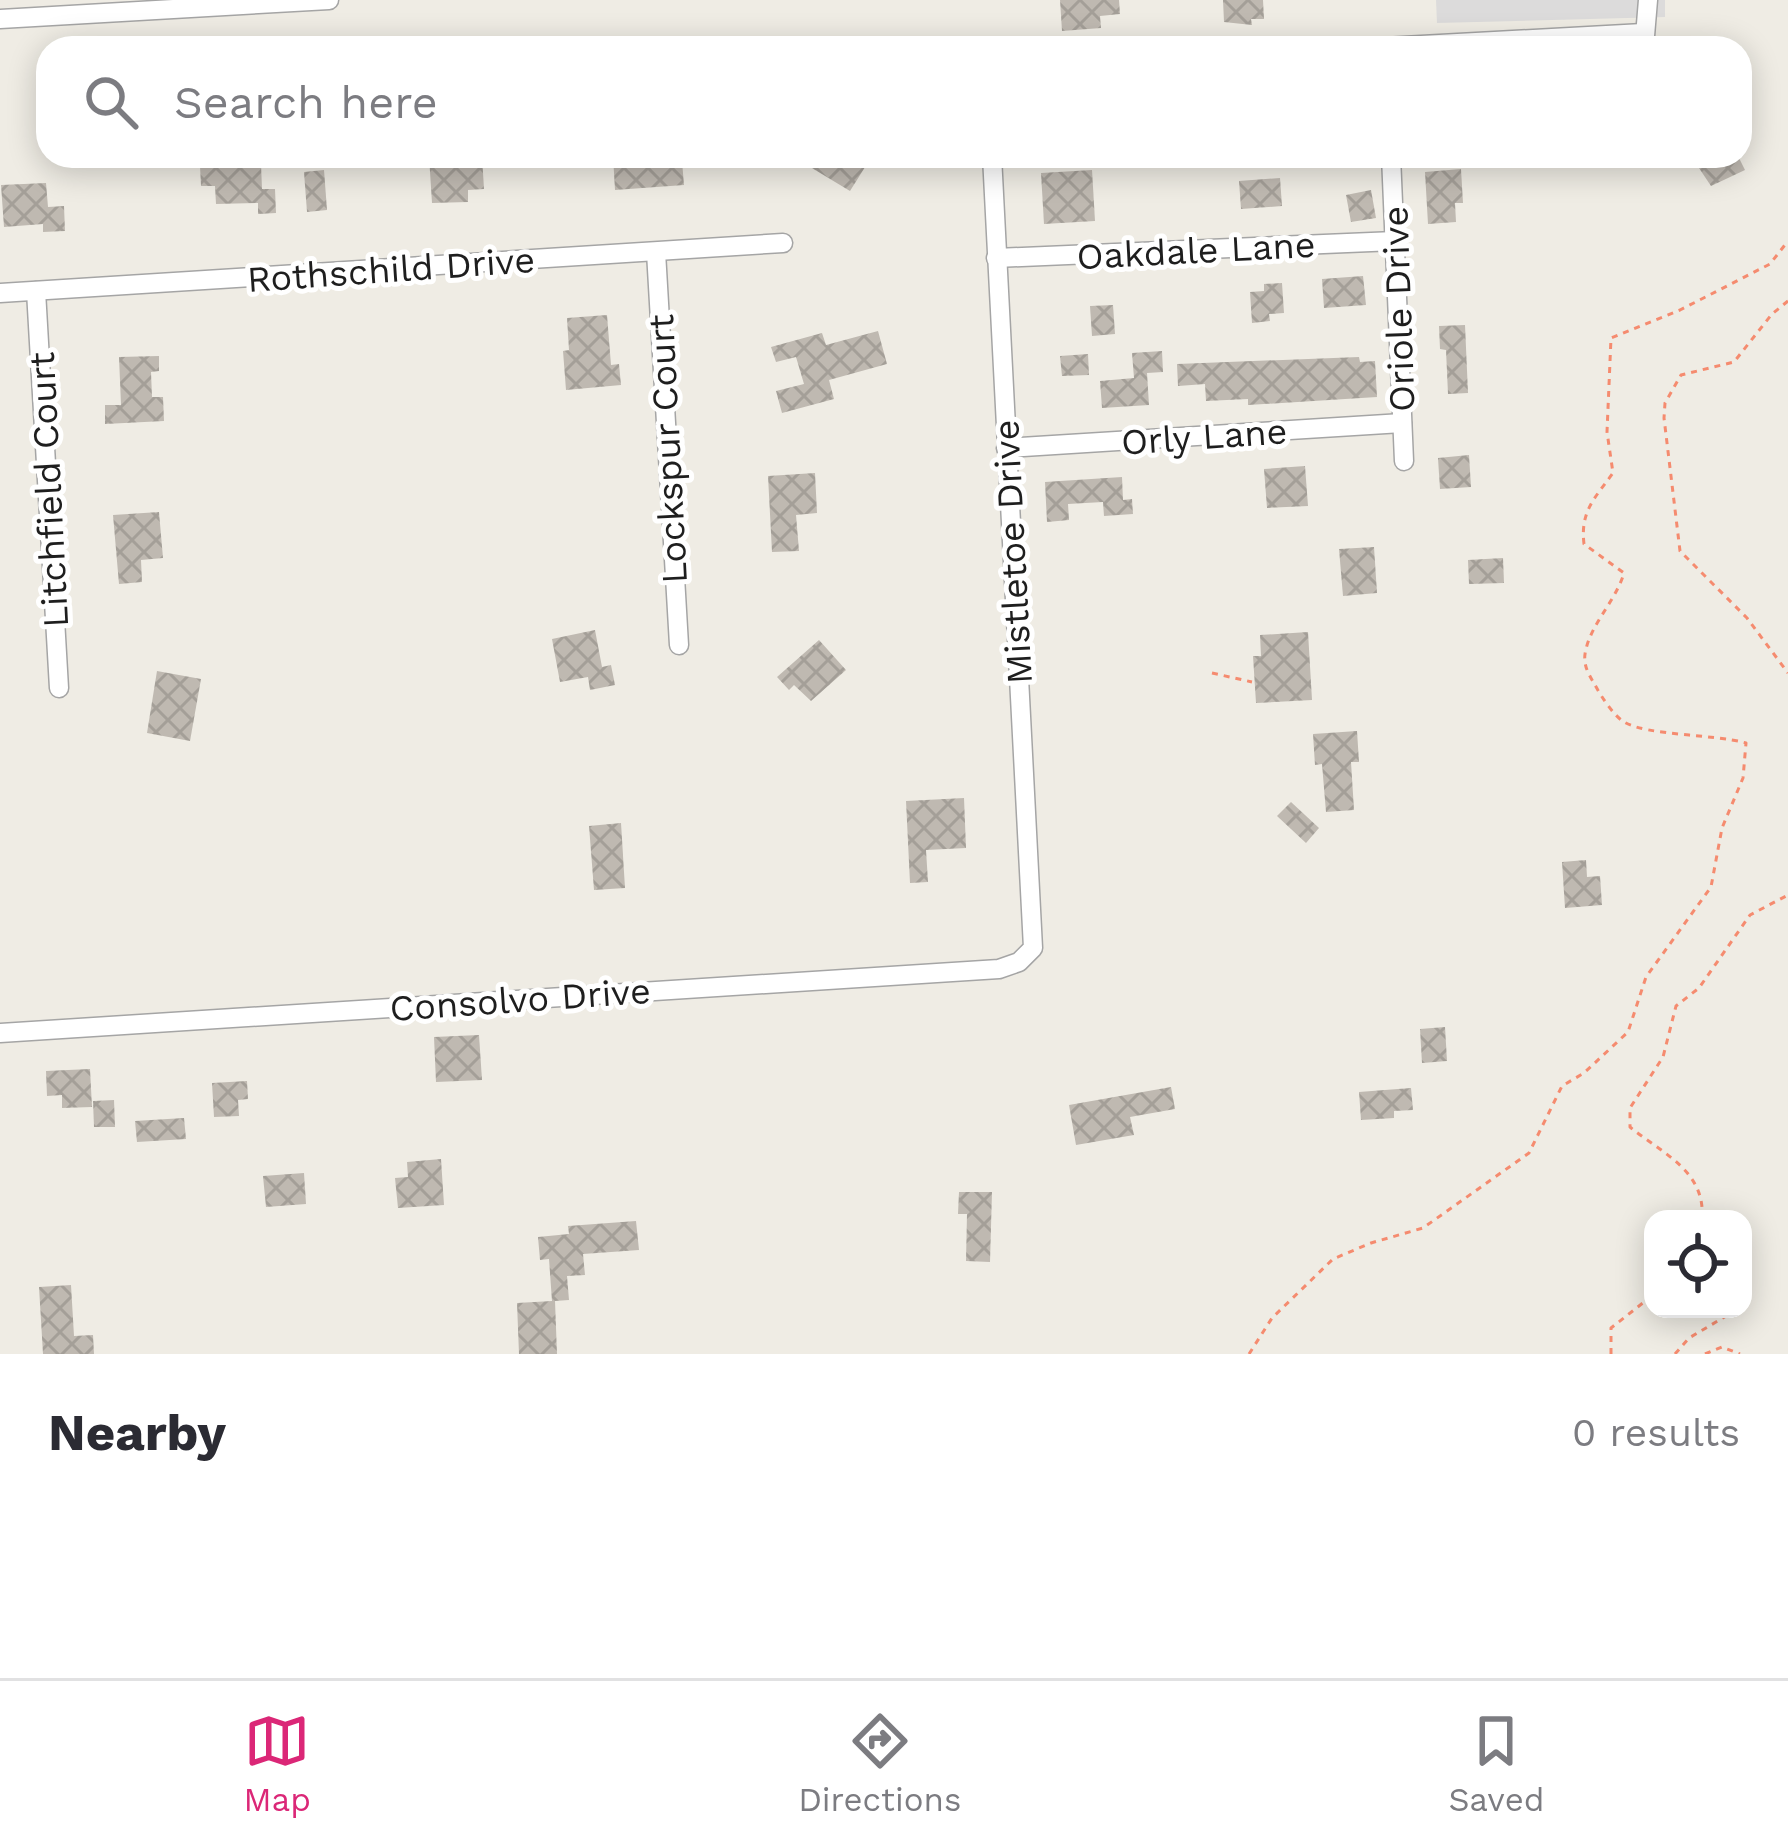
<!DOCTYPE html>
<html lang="en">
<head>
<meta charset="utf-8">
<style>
	:root { --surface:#fff; --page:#f2f2f3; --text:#2b2b33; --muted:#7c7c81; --line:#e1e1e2; --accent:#db2777 }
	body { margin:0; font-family:"Work Sans",sans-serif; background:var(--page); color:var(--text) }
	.controls { position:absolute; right:36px; bottom:36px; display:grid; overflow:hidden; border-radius:24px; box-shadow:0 6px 30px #0003 }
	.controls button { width:108px; height:108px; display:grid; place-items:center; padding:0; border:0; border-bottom:3px solid var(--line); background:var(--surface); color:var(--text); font:60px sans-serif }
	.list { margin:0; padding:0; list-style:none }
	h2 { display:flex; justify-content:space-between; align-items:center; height:156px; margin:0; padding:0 48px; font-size:51px }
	h2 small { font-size:39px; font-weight:400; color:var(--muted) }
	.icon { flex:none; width:66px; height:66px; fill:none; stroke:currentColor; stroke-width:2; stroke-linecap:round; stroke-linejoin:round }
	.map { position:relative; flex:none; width:1788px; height:1354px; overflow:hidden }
	.search { position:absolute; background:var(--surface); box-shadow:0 6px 30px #0003; left:36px; right:36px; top:36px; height:132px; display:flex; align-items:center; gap:30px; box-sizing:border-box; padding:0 42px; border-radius:36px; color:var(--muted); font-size:45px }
	.sheet { height:324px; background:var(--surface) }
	nav { display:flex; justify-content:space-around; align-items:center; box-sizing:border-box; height:168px; border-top:3px solid var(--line); background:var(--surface); font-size:33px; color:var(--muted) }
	nav a { display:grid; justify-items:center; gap:6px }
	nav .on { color:var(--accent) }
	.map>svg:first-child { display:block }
	.residential { fill:#dcdbdb }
	.building { fill:url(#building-cross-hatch) }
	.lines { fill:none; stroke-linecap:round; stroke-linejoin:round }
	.street-casing { stroke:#a5a5a5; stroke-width:21 }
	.path { stroke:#f58b6f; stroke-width:3; stroke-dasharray:6 6; stroke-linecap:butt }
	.street { stroke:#fff; stroke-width:18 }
	.labels { text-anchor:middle; stroke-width:10; stroke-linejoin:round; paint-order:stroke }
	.street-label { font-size:36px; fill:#1e1e1e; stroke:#fff }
</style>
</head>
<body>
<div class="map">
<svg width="1788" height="1354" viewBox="0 0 1788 1354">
	<defs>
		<pattern id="building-cross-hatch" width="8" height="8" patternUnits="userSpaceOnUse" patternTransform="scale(3)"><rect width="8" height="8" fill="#bfb9b1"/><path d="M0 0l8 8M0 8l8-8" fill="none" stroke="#a49f98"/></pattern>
	</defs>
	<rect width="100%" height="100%" fill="#efece4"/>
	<!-- residential -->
	<path class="residential" d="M1436,0H1665V17L1437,23Z"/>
	<!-- building -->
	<g class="building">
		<path d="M1060,0H1119L1120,14L1100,16L1101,28L1062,31Z"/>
		<path d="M1223,0H1263L1264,19H1251L1252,25L1224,22Z"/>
		<path d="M429,156H482L484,189L468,190V202L432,203Z"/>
		<path d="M613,156H661L662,163L682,161L684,185L615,190Z"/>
		<path d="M792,156H872L850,191Z"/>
		<path d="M1691,156H1738L1745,170L1711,186Z"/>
		<path d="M261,164L262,189H275L276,213L258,214V203L216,204L215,186H201L200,166Z"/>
		<path d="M1461,169L1463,203H1455L1456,222L1428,224L1425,172Z"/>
		<path d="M324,170L327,210L307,212L304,172Z"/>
		<path d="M1092,170L1095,221L1044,224L1041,173Z"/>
		<path d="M1280,178L1282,206L1241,209L1239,181Z"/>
		<path d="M46,183L48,207L64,206L65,231L43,232V224L4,227L1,185Z"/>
		<path d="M1371,190L1376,218L1351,222L1346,195Z"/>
		<path d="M1363,276L1366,305L1324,308L1322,279Z"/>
		<path d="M1282,283L1284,313L1269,314L1270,321L1252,323L1250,292L1264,291V284Z"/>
		<path d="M1113,305L1115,334L1092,336L1090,306Z"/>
		<path d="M607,315L611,365L619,364L621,385L566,390L563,351L569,350L567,318Z"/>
		<path d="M1465,325L1468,393L1448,394L1446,350L1440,349L1439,326Z"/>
		<path d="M878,331L887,364L829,380L834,399L782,413L776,391L804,384L796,357L776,362L771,347L822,333L826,345Z"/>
		<path d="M1162,351L1163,372L1147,373L1149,405L1102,408L1100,381L1134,378L1132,353Z"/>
		<path d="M1088,354L1089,375L1062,376L1060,356Z"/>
		<path d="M159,356V371L151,372L152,397H163L164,421L105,424V405H121L119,357Z"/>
		<path d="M1359,357L1360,362L1375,361L1377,397L1248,405V399L1206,401L1205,384L1178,386L1177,364Z"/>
		<path d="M1469,455L1471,487L1440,489L1438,458Z"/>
		<path d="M1305,466L1308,506L1267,508L1264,469Z"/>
		<path d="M815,473L817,513L796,515L799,551L772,552L768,476Z"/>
		<path d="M1122,477L1123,500L1132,499L1133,514L1104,516L1103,502L1068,504L1069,520L1047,522L1045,482Z"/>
		<path d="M159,512L163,558L141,560L142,582L119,584L113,515Z"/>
		<path d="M1374,547L1377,593L1343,596L1339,549Z"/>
		<path d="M1503,558L1504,583L1469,584L1468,560Z"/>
		<path d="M595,630L602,667L611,665L615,685L590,690L588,677L560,682L552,639Z"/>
		<path d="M1308,632L1312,700L1256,703L1253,656H1261L1260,635Z"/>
		<path d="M819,640L846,670L811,701L794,685L789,690L777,677Z"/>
		<path d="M157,671L201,679L190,741L147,733Z"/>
		<path d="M1357,731L1359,762H1351L1354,810L1326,812L1322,764L1315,765L1313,734Z"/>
		<path d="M964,798L966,848L926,850L928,882L910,883L906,801Z"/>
		<path d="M1291,802L1319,828L1306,843L1277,816Z"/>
		<path d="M621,823L625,888L594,890L589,826Z"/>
		<path d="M1586,860L1587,877L1600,876L1602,905L1565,908L1562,862Z"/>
		<path d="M1445,1027L1447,1061L1422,1063L1420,1029Z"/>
		<path d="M479,1035L482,1080L436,1082L434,1037Z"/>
		<path d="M90,1069L92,1107L62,1108V1095L47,1096L46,1071Z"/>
		<path d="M247,1081L248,1099L238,1100L239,1116L214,1117L212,1083Z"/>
		<path d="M1171,1087L1175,1109L1130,1117L1134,1135L1076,1145L1069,1105Z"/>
		<path d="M1411,1088L1413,1110L1394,1111V1118L1361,1120L1359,1092Z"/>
		<path d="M114,1100L115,1127H94L93,1101Z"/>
		<path d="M184,1118L186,1139L137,1142L135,1121Z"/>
		<path d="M441,1159L444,1205L398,1208L395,1178L408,1177L407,1162Z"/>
		<path d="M304,1173L306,1204L266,1207L263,1176Z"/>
		<path d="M959,1192H992L990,1262L966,1261L967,1214H958Z"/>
		<path d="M636,1221L639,1250L583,1254L585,1275L567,1276L569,1300L555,1301L557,1354H519L517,1303L552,1301L549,1259L540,1260L538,1237L569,1234L568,1226Z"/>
		<path d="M71,1285L74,1336L93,1335L94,1354H43L39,1287Z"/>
	</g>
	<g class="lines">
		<!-- street casing -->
		<g class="street-casing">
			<g id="street">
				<path d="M0,19L329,0"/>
				<path d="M1366,48L1643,33"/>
				<path d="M1644,48L1648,0"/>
				<path d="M1391,156L1404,461"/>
				<path d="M656,252L679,645"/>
				<path d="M996,258L1395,241"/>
				<path d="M36,291L59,688"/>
				<path d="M0,293L783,243"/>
				<path d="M1006,448L1402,423"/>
				<path d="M0,1033L999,969L1019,962L1033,948L992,156"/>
			</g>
		</g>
		<!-- path -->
		<g class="path">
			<path d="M1788,301L1772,314L1734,362L1681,375L1665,403L1664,418L1680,551L1747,618L1788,673"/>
			<path d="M1212,673L1252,682"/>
			<path d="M1702,1219C1706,1170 1661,1153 1630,1127V1108L1663,1057L1676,1006L1699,988L1750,915L1788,895"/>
			<path d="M1743,1286V1293"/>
			<path d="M1249,1354L1272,1318L1333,1259L1371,1243L1423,1228L1529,1153L1562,1086L1584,1073L1628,1032L1646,977L1711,887L1722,828L1743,778L1746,743C1714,734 1648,736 1624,722C1613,715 1601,696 1595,685C1588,673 1582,664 1586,649C1592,623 1616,600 1624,573L1584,544C1580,511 1595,498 1613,473L1607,432L1611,338L1680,310L1770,264L1788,241"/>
			<path d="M1611,1354V1328L1653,1295"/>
			<path d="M1675,1354L1689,1338L1738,1309"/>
			<path d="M1705,1354L1722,1347L1740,1354"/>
		</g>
		<!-- street -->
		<use href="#street" class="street"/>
	</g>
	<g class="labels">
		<!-- street labels -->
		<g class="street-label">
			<text transform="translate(1196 250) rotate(-3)" y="13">Oakdale Lane</text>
			<text transform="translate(391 269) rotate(-4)" y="13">Rothschild Drive</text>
			<text transform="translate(1398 309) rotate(-92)" y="13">Oriole Drive</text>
			<text transform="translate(1204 436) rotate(-4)" y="13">Orly Lane</text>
			<text transform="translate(667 449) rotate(-93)" y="13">Lockspur Court</text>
			<text transform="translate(48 490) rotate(-93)" y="13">Litchfield Court</text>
			<text transform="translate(1012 552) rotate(-93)" y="13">Mistletoe Drive</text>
			<text transform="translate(520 999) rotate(-4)" y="13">Consolvo Drive</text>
		</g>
	</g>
</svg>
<div class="controls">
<button><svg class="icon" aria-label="locate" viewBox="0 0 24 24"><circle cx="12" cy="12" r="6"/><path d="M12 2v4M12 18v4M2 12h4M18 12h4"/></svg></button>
</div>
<div class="search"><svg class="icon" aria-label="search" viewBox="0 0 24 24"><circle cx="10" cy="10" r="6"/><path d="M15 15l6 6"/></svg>Search here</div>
</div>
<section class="sheet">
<h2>Nearby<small>0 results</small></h2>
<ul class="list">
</ul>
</section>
<nav>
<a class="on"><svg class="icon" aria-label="map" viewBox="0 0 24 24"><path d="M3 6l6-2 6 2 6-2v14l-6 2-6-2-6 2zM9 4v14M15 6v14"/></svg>Map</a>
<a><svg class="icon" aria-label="directions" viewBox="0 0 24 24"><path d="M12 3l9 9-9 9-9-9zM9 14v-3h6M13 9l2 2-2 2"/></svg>Directions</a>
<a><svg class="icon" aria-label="saved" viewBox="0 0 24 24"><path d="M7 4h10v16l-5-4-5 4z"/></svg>Saved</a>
</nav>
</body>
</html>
